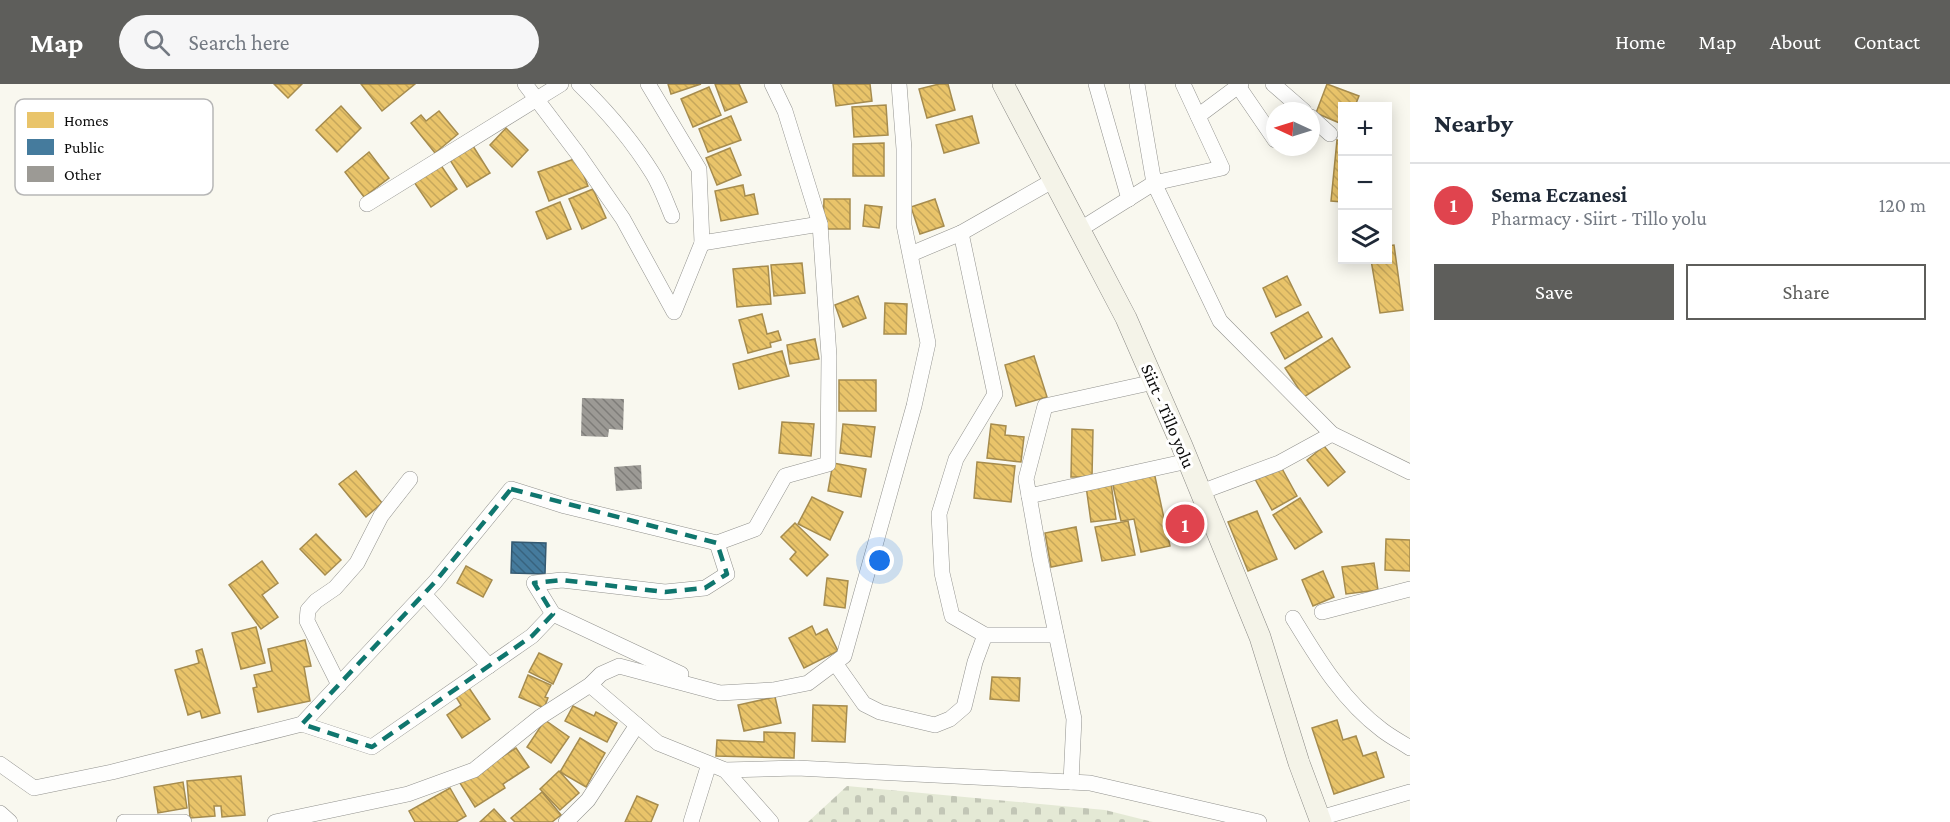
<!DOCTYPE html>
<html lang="en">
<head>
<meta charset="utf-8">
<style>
	:root { --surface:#fff; --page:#f6f6f7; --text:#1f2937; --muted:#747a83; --line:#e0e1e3; --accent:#5e5e5b }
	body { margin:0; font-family:"Crimson Pro",serif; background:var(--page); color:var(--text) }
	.controls { position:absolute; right:18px; top:18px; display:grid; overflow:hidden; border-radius:0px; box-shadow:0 3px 15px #0003 }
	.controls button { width:54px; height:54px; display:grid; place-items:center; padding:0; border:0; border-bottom:2px solid var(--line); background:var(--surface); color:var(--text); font:30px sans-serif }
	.compass { position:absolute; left:1266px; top:18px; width:54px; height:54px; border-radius:50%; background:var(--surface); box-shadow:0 3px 15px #0003; rotate:274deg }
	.you { position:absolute; left:880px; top:477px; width:21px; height:21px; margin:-15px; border:4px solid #fff; border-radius:50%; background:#1a73e8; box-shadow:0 0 0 9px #1a73e833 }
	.badge { display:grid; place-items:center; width:39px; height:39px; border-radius:50%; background:var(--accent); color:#fff; font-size:20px; font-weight:700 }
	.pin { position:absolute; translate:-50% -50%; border:3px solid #fff; box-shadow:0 2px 6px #0006 }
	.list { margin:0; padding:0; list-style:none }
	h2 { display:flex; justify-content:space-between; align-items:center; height:78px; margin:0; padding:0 24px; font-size:26px }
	h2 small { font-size:20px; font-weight:400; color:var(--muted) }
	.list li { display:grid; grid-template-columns:39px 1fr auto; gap:18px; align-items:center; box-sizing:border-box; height:84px; padding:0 24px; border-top:2px solid var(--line) }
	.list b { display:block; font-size:22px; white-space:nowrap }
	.list p { margin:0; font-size:20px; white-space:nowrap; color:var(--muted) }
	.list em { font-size:20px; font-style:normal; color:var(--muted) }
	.actions { display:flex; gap:12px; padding:18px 24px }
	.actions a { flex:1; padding:14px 0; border:2px solid var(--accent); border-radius:0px; text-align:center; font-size:21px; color:var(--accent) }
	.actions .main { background:var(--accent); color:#fff }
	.icon { flex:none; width:33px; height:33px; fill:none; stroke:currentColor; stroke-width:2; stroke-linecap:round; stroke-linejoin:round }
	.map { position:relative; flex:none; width:1410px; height:738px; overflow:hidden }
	header { display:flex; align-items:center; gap:36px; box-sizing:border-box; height:84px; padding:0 30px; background:var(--accent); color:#fff }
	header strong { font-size:28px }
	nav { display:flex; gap:33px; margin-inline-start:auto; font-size:21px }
	.search { width:420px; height:54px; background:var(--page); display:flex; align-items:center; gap:15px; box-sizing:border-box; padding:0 21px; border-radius:33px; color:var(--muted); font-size:22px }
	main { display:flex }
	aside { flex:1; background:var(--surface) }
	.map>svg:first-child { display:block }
	.cemetery { fill:url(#cemetery-stones) }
	.homes { fill:url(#homes-back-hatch); stroke:#a68c4e; stroke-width:1.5 }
	.public { fill:url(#public-back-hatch); stroke:#345971; stroke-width:1.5 }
	.building { fill:url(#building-back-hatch) }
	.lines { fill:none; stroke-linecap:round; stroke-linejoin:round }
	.street-casing { stroke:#92928e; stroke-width:16 }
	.secondary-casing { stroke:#898884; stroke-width:22 }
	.street { stroke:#fefefd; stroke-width:15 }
	.secondary { stroke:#f4f3e8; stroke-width:21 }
	.marked { fill:none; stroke:#0f766e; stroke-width:4.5; stroke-dasharray:12 8; stroke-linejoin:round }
	.labels { text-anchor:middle; stroke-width:6; stroke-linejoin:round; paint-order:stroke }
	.street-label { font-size:18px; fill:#0b0b0b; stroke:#fff }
	.key { fill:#fff; stroke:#b6b6b6; stroke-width:1.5 }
	.key-label { font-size:16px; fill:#0b0b0b }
</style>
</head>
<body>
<header>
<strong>Map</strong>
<div class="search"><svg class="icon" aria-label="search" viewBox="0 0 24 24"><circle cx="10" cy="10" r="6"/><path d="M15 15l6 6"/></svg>Search here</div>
<nav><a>Home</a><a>Map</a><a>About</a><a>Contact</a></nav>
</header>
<main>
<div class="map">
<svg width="1410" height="738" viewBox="0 0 1410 738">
	<defs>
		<pattern id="cemetery-stones" width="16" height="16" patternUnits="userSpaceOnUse" patternTransform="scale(1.5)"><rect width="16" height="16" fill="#e4e9d5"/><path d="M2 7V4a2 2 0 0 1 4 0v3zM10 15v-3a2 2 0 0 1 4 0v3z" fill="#c2c6b6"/></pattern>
		<pattern id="homes-back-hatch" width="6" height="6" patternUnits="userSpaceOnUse" patternTransform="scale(1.5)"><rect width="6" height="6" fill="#e9c46a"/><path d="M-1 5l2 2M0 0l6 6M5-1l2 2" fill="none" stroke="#c6a75b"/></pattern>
		<pattern id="public-back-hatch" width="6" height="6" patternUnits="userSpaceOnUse" patternTransform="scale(1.5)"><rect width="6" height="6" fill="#457b9d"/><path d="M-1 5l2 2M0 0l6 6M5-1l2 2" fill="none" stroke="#38637e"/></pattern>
		<pattern id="building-back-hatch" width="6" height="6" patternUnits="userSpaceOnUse" patternTransform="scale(1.5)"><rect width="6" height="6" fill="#9c9a95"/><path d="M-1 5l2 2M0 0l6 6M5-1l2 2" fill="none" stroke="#7d7c78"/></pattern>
	</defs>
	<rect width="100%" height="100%" fill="#f9f8ef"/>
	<!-- cemetery -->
	<path class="cemetery" d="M847,702L1105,726L1153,738H808Z"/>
	<!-- homes -->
	<g class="homes">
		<path d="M274,0H302L288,14Z"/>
		<path d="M361,0H415L382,27Z"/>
		<path d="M668,0H701L671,10Z"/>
		<path d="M715,0H739L747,18L725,27Z"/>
		<path d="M833,0H870L872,17L836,22Z"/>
		<path d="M939,0H948L955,26L927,34L919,5Z"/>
		<path d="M1327,0L1359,12L1355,22H1342V40L1316,29Z"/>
		<path d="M709,3L721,31L693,43L681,15Z"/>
		<path d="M886,21L888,51L854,53L852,23Z"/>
		<path d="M341,22L361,44L337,68L316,46Z"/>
		<path d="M439,27L458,50L435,69L411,39L421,31L426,37Z"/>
		<path d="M731,32L741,56L708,68L699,45Z"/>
		<path d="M972,32L979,59L944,69L936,41Z"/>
		<path d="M506,44L528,66L512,83L490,61Z"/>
		<path d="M1337,56L1342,57V118L1331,117Z"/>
		<path d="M884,59V92H853V60Z"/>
		<path d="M473,62L490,89L467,103L450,76Z"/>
		<path d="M730,64L741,91L717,101L706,74Z"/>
		<path d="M369,68L389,94L364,113L345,88Z"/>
		<path d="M577,74L588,102L549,117L538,88Z"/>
		<path d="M440,80L457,105L431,123L414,98Z"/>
		<path d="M743,101L745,112L754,110L758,130L721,137L715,107Z"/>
		<path d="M593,105L606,134L582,145L569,115Z"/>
		<path d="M824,115H850V145H823Z"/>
		<path d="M935,115L944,142L920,150L911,123Z"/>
		<path d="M560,118L571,145L547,155L536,128Z"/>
		<path d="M865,121L882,123L879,144L863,142Z"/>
		<path d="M1394,161L1403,226L1380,229L1371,176H1388V162Z"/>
		<path d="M802,179L805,209L774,212L771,181Z"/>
		<path d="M768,182L771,220L737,223L733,185Z"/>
		<path d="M1287,192L1301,221L1276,233L1263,204Z"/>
		<path d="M858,212L866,234L843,243L835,221Z"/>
		<path d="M885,219L907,220L906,250H884Z"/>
		<path d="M1308,228L1322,253L1285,275L1271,249Z"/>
		<path d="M762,230L767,250L778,247L781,256L770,259L771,263L748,269L739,236Z"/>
		<path d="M1332,254L1350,283L1304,313L1285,284Z"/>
		<path d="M815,255L819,275L790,280L787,261Z"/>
		<path d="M782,267L789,292L739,305L733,280Z"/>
		<path d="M1034,272L1047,313L1016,322L1005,281Z"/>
		<rect x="839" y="296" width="37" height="31"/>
		<path d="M782,338L814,340L811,372L779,369Z"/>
		<path d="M843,340L875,343L871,373L840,369Z"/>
		<path d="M991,340L1006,342L1005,351L1024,353L1021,378L987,374Z"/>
		<path d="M1072,345L1093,346L1092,393H1071Z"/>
		<path d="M1324,362L1345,388L1328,402L1307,376Z"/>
		<path d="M977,378L1015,382L1011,418L974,414Z"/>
		<path d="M833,379L866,385L861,413L828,407Z"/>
		<path d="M1280,381L1297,412L1272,426L1255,395Z"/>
		<path d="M356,387L382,419L366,433L339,400Z"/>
		<path d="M1154,388L1170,462L1141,468L1134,435L1121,437L1112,397Z"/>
		<path d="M1111,399L1116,435L1091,438L1086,402Z"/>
		<path d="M812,413L843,428L830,456L798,440Z"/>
		<path d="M1300,414L1322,448L1295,465L1273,431Z"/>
		<path d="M1257,427L1277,475L1248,487L1228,438Z"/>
		<path d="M1128,437L1135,471L1102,477L1095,443Z"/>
		<path d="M795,439L828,471L807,492L790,475L796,468L781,453Z"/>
		<path d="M1076,443L1082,477L1051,483L1045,449Z"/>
		<path d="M316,450L341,476L325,491L300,465Z"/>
		<path d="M1386,455L1410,456V487L1385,486Z"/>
		<path d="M262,477L278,499L262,511L278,533L261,545L229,501Z"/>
		<path d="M1374,479L1378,506L1346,510L1342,483Z"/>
		<path d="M466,482L492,496L483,513L457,499Z"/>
		<path d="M1323,487L1334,513L1313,522L1302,496Z"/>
		<path d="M827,494L848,497L845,524L824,521Z"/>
		<path d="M812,542L816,551L827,545L838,567L804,584L789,554Z"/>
		<path d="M256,543L265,579L241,585L232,549Z"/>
		<path d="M305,556L311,582L304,583L310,617L258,628L253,604L257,603L254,591L272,587L268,565Z"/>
		<path d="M202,565L220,629L202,634L200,627L188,631L175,586L199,579L196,567Z"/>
		<path d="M539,569L562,580L553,600L529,588Z"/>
		<path d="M528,591L551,601L545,613L548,614L544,624L519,613Z"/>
		<path d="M992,593L1020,594L1019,617L990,615Z"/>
		<path d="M469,604L490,635L462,654L447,631L461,621L456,613Z"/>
		<path d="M775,613L781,639L744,647L738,621Z"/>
		<path d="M813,621L847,622L845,658L812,657Z"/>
		<path d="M573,622L594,632L596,628L617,639L607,658L565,637Z"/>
		<path d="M545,636L569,653L551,679L527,663Z"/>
		<path d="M1337,636L1343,656L1356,652L1363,672L1376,668L1384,693L1334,710L1312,644Z"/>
		<path d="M764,648L795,649L794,674L716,672L717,656L764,658Z"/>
		<path d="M580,654L605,669L586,703L560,688Z"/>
		<path d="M516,664L529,683L503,700L505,704L475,723L460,699Z"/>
		<path d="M559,687L579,709L560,726L540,705Z"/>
		<path d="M241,692L245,731L222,733L221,722H214L215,732L190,734L187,697Z"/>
		<path d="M183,698L187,724L158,729L154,703Z"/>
		<path d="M450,704L466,732L456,738H415L409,727Z"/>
		<path d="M542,708L561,731L552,738H515L511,734Z"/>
		<path d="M637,712L658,721L651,738H625Z"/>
		<path d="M494,725L506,738H480Z"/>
	</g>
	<!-- public -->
	<path class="public" d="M512,458L546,459L545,490L511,489Z"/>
	<!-- building -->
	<g class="building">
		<path d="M582,314L624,315L623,346L609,345L608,353L581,352Z"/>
		<path d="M641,381L642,405L616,407L614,383Z"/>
	</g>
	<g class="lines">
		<!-- street casing -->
		<g class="street-casing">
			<g id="street">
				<path d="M525,0L578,70L623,135L674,228L702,159L699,85L648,0"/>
				<path d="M579,0C607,27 632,56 653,90C661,103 666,118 672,132"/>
				<path d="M1096,0L1129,115"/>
				<path d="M1137,0L1154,99L1222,84L1183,0"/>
				<path d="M1273,0L1304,27"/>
				<path d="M1238,2L1275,56"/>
				<path d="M1198,32L1241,0"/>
				<path d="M1311,33L1330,50"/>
				<path d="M367,120L561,0"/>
				<path d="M1079,146L1154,99L1220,237L1332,350L1410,388"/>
				<path d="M961,149L1054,96"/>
				<path d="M702,159L820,140"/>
				<path d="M911,170L961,149L995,310L956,375L939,430L942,489L952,532L985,551H1056"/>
				<path d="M1201,408L1279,379L1332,350"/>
				<path d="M1029,412L1188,377"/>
				<path d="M424,510L489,582"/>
				<path d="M1322,528L1410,505"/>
				<path d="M1293,534C1318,575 1343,617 1382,646C1391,653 1401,658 1410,664"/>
				<path d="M835,579L864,620L880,628L935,641L950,635L964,623L975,578L985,551"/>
				<path d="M681,590L553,530L534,499L562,496L665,508L705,504L727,490L717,459"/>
				<path d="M339,601L307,537L308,526L316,517L335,504L357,479L381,432L410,395"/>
				<path d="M590,601L658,659L725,686L797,684L1090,699L1259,738"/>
				<path d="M302,640L435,498L511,405L565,422L717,459L755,445L785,392L828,380L829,272L820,140L785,27L772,0"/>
				<path d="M0,680L34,704L112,688L302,640L372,663L532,552L553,530"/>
				<path d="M725,686L771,738"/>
				<path d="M1071,698L1074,635L1040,474L1026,395L1045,322L1154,298"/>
				<path d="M0,729L10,738"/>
				<path d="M1320,734L1410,708"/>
				<path d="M124,738H184"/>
				<path d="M275,738L408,710L474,686L540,633L590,601L601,590L619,582L720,609L773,606L808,599L844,572L914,322L928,259L904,141V65L899,0"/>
				<path d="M566,738L588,716L637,641"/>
				<path d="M691,738L709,680"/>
			</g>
		</g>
		<!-- secondary casing -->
		<g class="secondary-casing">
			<path id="secondary" d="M1003,0L1126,234L1182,362L1260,553L1299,679L1321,738"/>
		</g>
		<!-- street -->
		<use href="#street" class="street"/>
		<!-- secondary -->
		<use href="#secondary" class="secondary"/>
	</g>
	<!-- marked area -->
	<path class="marked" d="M511,405L717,459L727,490L705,504L665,508L562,496L534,499L553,530L532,552L372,663L302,640L435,498Z"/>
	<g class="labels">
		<!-- street labels -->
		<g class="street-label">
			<text transform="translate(1168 332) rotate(67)" y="6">Siirt - Tillo yolu</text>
		</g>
	</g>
	<!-- legend -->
	<rect x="15" y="15" width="198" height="96" rx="9" class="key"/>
	<rect x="27" y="28" width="27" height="16" fill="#e9c46a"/>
	<rect x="27" y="55" width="27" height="16" fill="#457b9d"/>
	<rect x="27" y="82" width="27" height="16" fill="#9c9a95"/>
	<g class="key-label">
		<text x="64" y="42">Homes</text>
		<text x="64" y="69">Public</text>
		<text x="64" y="96">Other</text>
	</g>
</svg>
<div class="controls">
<button>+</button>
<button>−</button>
<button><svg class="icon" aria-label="layers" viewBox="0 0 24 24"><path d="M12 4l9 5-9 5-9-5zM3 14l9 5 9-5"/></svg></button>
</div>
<svg class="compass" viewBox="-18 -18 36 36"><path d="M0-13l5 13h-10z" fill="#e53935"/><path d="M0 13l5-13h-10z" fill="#747a83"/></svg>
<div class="you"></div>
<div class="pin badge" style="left:1185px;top:440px;background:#e0444e">1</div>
</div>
<aside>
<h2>Nearby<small></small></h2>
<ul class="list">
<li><span class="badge" style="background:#e0444e">1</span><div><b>Sema Eczanesi</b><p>Pharmacy · Siirt - Tillo yolu</p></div><em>120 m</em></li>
</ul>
<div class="actions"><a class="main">Save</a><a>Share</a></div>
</aside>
</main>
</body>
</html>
